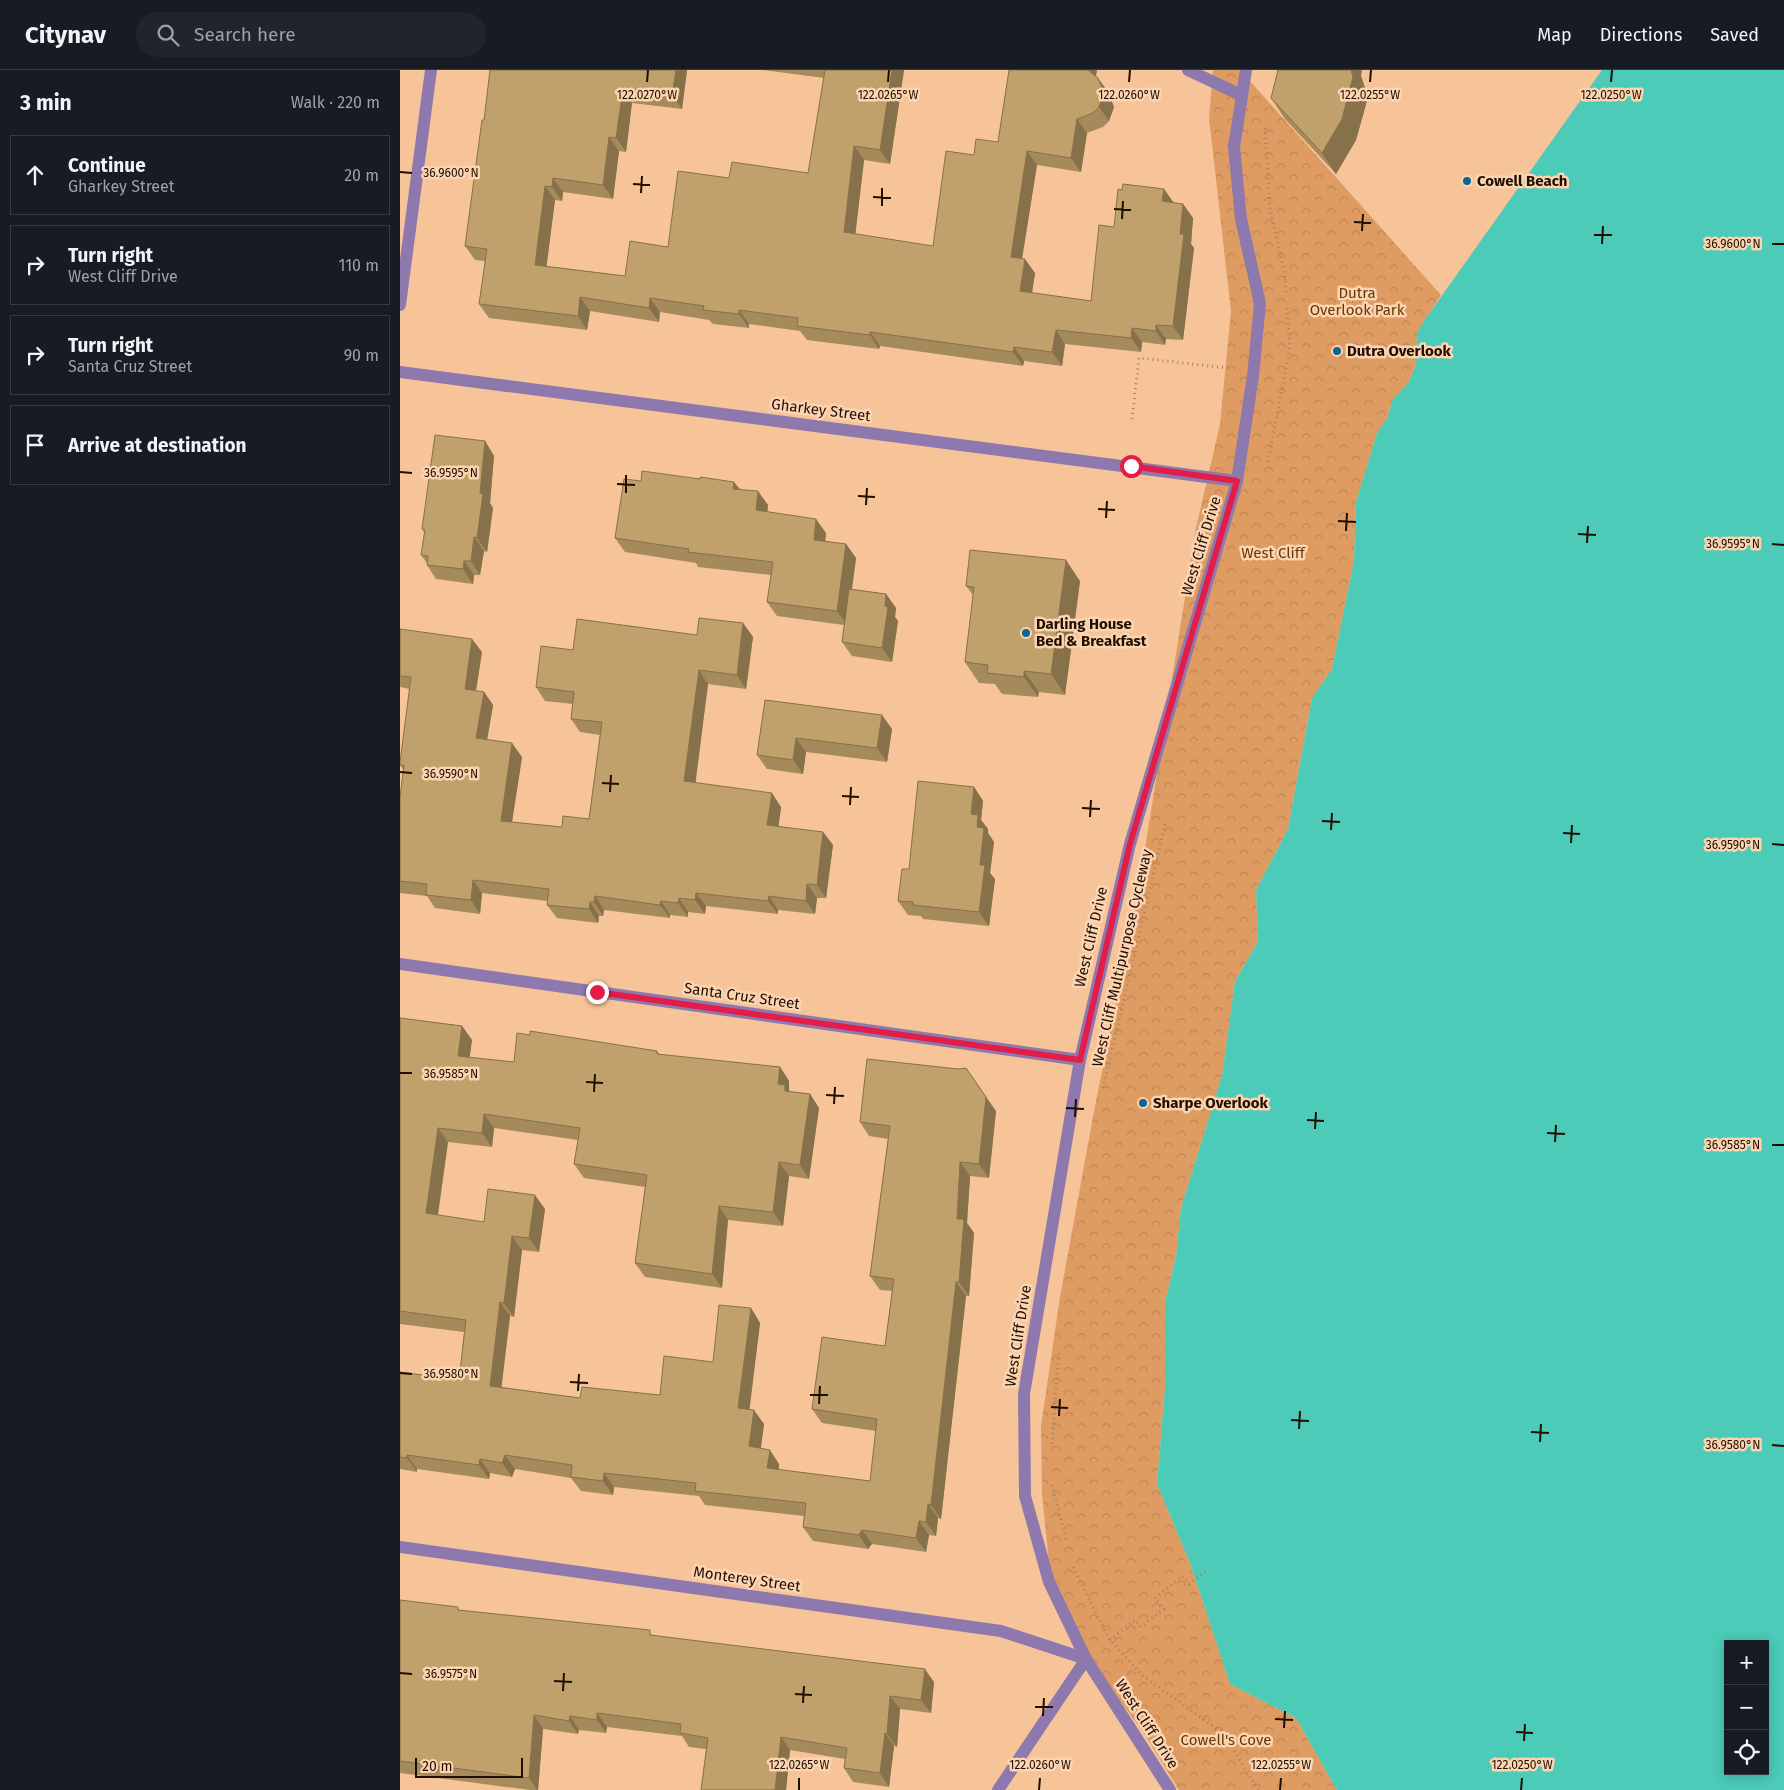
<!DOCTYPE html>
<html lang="en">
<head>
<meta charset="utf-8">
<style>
	:root { --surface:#171b24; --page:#20242c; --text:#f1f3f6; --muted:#9ea1a6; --line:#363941 }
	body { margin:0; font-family:"Fira Sans",sans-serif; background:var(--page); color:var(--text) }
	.controls { position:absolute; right:15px; bottom:15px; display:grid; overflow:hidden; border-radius:0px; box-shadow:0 2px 12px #0003 }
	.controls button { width:45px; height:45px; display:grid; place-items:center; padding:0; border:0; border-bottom:1px solid var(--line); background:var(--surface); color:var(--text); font:25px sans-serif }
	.scale { position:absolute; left:15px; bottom:12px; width:108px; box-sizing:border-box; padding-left:5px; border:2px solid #200f01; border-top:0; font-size:14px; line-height:18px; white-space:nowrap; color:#200f01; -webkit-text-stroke:4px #fdd4b2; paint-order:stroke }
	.stop { position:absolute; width:15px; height:15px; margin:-11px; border:4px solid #e11d48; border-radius:50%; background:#fff }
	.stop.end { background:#e11d48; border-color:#fff; box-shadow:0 1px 5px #0008 }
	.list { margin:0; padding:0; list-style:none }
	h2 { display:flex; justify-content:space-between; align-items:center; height:65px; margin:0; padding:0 20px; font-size:21px }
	h2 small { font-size:16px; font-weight:400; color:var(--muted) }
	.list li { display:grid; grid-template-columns:32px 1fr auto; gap:15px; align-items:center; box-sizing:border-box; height:80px; margin:0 10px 10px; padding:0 10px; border:1px solid var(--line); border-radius:0px }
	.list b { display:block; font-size:19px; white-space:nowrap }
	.list p { margin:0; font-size:16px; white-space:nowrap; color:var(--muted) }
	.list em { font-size:16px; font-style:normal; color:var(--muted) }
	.icon { flex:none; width:28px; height:28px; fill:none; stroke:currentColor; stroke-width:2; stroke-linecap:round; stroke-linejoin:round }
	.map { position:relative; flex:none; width:1384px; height:1720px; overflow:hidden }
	header { display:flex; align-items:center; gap:30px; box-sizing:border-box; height:70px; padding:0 25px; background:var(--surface); border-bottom:1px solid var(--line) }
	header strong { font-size:24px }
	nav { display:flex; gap:28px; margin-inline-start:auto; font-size:18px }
	.search { width:350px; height:45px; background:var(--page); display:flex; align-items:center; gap:12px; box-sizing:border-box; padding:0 18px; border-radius:28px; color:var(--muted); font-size:19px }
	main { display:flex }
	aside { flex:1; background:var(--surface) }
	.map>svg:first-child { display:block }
	.park { fill:url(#park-crowns) }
	.water { fill:#4bcbb8; fill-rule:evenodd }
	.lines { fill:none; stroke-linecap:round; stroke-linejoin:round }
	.path { stroke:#a78061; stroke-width:3; stroke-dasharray:1 4; stroke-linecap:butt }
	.minor { stroke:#8d79ad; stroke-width:12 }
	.wall { fill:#a58a5c }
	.shaded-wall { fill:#86714b }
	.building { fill:#c0a16b; stroke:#86714b }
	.route { stroke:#e11d48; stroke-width:6 }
	.ticks { fill:none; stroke:#200f01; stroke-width:2 }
	.poi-dot { fill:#0d6495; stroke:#fdd4b2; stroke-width:2 }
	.labels { text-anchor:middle; stroke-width:5; stroke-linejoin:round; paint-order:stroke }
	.poi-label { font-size:15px; font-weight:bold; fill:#200f01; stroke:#fdd4b2; text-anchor:start }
	.park-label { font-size:15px; fill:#653804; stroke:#fdd4b2 }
	.street-label { font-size:15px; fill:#200f01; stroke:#fdd4b2 }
	.ticks-label { font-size:12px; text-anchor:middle; fill:#200f01; stroke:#fdd4b2; stroke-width:5; stroke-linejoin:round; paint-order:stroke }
</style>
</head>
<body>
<header>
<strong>Citynav</strong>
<div class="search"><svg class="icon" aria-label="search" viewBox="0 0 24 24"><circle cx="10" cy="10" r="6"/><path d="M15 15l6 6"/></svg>Search here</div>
<nav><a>Map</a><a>Directions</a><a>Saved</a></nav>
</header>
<main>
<aside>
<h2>3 min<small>Walk · 220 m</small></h2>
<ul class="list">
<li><svg class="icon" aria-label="ahead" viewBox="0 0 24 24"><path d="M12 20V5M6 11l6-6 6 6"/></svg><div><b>Continue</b><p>Gharkey Street</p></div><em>20 m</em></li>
<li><svg class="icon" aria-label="right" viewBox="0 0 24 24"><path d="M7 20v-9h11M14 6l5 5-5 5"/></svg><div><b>Turn right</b><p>West Cliff Drive</p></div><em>110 m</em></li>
<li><svg class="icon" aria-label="right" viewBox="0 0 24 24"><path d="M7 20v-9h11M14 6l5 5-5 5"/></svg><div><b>Turn right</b><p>Santa Cruz Street</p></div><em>90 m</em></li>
<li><svg class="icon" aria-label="arrive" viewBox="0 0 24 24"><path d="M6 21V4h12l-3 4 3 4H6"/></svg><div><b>Arrive at destination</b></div></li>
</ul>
</aside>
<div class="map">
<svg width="1384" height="1720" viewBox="0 0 1384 1720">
	<defs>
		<pattern id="park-crowns" width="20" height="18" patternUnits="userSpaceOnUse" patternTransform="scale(1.25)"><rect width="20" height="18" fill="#de9c63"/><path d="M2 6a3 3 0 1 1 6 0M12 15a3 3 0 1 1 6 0" fill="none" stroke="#be8554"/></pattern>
	</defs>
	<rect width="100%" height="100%" fill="#f7c49a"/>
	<!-- park -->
	<path class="park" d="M813,0H840L1041,225L1017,262L1016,295L1009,312L993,329L987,348L977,363L956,432L954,491L932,599L912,628L888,759L856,820L858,872L835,911L822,1006L781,1138L776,1186L765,1233V1318L757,1414L790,1493L830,1614L896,1648L937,1720H779L741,1659L673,1568L649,1494L642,1424L641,1356L660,1227L694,1041L737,829L796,458L820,354L831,241L809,48Z"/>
	<!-- water -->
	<path class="water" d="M1202,0H1384V1720H937L896,1648L830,1614L790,1493L757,1414L765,1318V1233L776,1186L781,1138L822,1006L835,911L858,872L856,820L888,759L912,628L932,599L954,491L956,432L977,363L987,348L993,329L1009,312L1016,295L1017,262L1026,248ZM1328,1574H1365V1701H1328Z"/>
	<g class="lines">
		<!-- path -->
		<g class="path">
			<path d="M865,58L870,139L885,206L886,222"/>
			<path d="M732,349L739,288L828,298"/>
			<path d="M868,392L890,276L887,238"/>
			<path d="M703,1018L765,754"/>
			<path d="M652,1374L659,1281"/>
			<path d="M652,1415L667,1472"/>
			<path d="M673,1497L710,1570L743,1606L824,1664L858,1720"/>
			<path d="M710,1570L735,1550L741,1557L764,1539L755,1528L782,1506L789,1514L807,1500"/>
		</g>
		<!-- minor -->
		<g class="minor">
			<path d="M788,0L841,25"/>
			<path d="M0,235L31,0"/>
			<path d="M0,302L837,411"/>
			<path d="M0,894L680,990"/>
			<path d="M0,1477L601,1561L686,1589L598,1720"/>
			<path d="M770,1720L686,1589L649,1512L625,1426L624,1324L680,990L730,774L837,411L853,306L860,233L841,149L834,77L846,0"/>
		</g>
	</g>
	<!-- wall -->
	<g class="wall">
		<path d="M90,0H287L282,39L232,33L226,82L219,81L213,129L163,122L162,131L155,130L146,196L225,206L268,177L329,108L408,103L424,8L363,0H504L490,94L464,90L455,164L533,176L574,85L598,72L609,0H697L696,6L708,22L714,37L709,51L703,57L687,63L681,102L637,95L622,189L635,203L632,223L691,231L714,157L774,133L783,134L793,148L791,174L794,178L783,270L766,269L765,275L742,272L741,282L665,274L662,296L624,291L623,296L480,276L479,279L407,270L400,261L349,254V258L313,254L309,250L260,242L259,252L190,241L187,260L89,248L79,234L85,191L75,190L65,176L84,50Z"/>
		<path d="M961,6L968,27L956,70L936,104L885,49L871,28Z"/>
		<path d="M85,371L94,386L90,433L93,438L87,482L84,481L80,505H74L73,514L36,509L27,495V493L21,485L24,462L22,459Z"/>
		<path d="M300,409L334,412L340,419L368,435L367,442L426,463L425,471L446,474L456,488L452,519L486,524L496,538L495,547L498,551L492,592L452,586L442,572L444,555L377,546L367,532L371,505L298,497L296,493L225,482L215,468L241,411Z"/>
		<path d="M680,511L665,625L639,622L638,627L602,624L595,614L579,613L565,592L573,525L566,516Z"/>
		<path d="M343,553L353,567L346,619L308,614L295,713L381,737L378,757L423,762L433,775L426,828H417L415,844L378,840V844L306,836L305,844L288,842V847L270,845V848L204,840L203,846H199L198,853L157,848L147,835V831L82,823L80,844L35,838L27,826L0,823V727L4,701L0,695V692L10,619L0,617V559L82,582L76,621L84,622L93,635L87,670L122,687L112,752L162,757L189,749L200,665L180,662L171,649L173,634L145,631L136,617L173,580L297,565Z"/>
		<path d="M365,630L492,659L487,692L406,682L403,704L367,699L357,685Z"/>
		<path d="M574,717L583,731L581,750L588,759V763L594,772L590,803L595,809L589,856L523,849L521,846L508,845L498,831L509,799Z"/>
		<path d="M0,948L62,956L72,970L69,988L114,992L257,981L260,985L380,997L389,1011V1020L390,1022L410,1024L419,1038L409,1109L389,1106L383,1156L328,1150L322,1218L245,1207L235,1193L245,1117L184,1108L174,1094L178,1070L94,1058L92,1077L48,1072L38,1145L84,1152L145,1139L139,1182L122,1180L114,1247L110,1246L101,1317L180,1328L260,1325L313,1292L351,1238L360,1253L349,1339L364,1354L361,1378L379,1394V1400L470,1411L476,1361L422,1353L412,1339L485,1276L492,1221L480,1220L470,1206L488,1069L469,1066L460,1052L596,1041L589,1108L570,1106L567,1153L574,1163L569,1226H566L541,1449L538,1448L536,1466L529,1465L526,1482L472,1474L468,1479L413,1471L403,1457L404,1446L305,1435L299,1426L214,1417L213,1425L181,1421L171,1408L115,1399L112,1407L90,1403L89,1409L17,1399V1402L0,1399V1302L59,1310L64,1262L0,1254Z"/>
		<path d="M0,1530L61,1540L254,1565L534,1612L531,1643L500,1639L497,1677L494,1676L489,1717L453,1712L444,1698L445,1689L390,1680L386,1720H301L306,1679L289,1677L282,1666L207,1657L206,1663L179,1660L178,1664L143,1659L138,1720H130L0,1703Z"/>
	</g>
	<!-- shaded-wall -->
	<g class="shaded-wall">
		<path d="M276,0H287L282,39L272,25Z"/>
		<path d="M492,0H504L490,94L480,80Z"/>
		<path d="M687,0H697L695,11Z"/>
		<path d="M951,0H962L961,6L968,27L956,70L936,104L922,83Z"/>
		<path d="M698,8L708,22L714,37L709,51L699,37Z"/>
		<path d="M223,19L232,33L226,82L216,68Z"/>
		<path d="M677,49L687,63L681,102L671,88Z"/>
		<path d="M209,67L219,81L213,129L203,115Z"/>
		<path d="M454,76L464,90L454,176L444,162Z"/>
		<path d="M627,81L637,95L620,201L611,187Z"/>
		<path d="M153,108L163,122L162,131L152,117Z"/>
		<path d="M145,116L155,130L145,209L135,195Z"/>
		<path d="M764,119L774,133L762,131Z"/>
		<path d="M783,134L793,148L791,174L794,178L783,270L773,256Z"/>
		<path d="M625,189L635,203L630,235L620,221Z"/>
		<path d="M180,227L190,241L187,260L178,246Z"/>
		<path d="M250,228L260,242L259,252L249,238Z"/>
		<path d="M339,240L349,254V258L339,244Z"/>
		<path d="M756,255L766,269L765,275L756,261Z"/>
		<path d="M732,258L742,272L741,282L731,268Z"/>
		<path d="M656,260L665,274L662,296L652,282Z"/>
		<path d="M470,262L480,276L479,279L470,265Z"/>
		<path d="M614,277L624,291L623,296L613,282Z"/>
		<path d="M85,371L94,386L90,433L93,438L87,482L77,468L80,423Z"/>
		<path d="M334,412L344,426L333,419Z"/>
		<path d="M358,421L368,435L366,454L356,440Z"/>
		<path d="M416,449L426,463L424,484L414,470Z"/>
		<path d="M74,467L84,481L80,505L71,491Z"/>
		<path d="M446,474L456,488L447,555L437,541Z"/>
		<path d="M666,490L680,511L665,625L651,604Z"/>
		<path d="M64,491L74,505L73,514L63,499Z"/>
		<path d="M486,524L496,538L495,547L498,551L492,592L482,578L485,536Z"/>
		<path d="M343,553L353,567L346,619L337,605Z"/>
		<path d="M72,569L82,582L74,632L65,619Z"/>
		<path d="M299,600L308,614L294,725L284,711Z"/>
		<path d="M624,601L639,622L638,627L624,607Z"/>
		<path d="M84,622L93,635L85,682L76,668Z"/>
		<path d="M482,645L492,659L487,692L477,678Z"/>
		<path d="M396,668L406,682L403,704L393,690Z"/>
		<path d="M112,673L122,687L110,765L101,751Z"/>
		<path d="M574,717L583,731L581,750L588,759V763L594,772L590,803L595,809L589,856L579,842L580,795L571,744Z"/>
		<path d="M372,723L381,737L377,769L367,755Z"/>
		<path d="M423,762L433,775L426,828L417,815Z"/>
		<path d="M73,810L82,823L80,844L71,830Z"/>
		<path d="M407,814L417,828L415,844L406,831Z"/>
		<path d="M296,823L306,836L305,844L295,830Z"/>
		<path d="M195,826L204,840L203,846L194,832Z"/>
		<path d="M369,826L378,840V844L368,831Z"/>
		<path d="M279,828L288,842V847L278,833Z"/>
		<path d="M261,831L270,845V848L260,835Z"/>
		<path d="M190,832L199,846L198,853L189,839Z"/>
		<path d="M62,956L72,970L68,1000L58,986Z"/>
		<path d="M380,997L389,1011V1020L395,1029V1035L378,1014Z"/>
		<path d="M566,998L596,1041L589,1108L579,1094Z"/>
		<path d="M410,1024L419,1038L409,1109L400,1095Z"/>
		<path d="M84,1044L94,1058L92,1077L82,1063Z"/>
		<path d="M38,1058L48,1072L36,1157L26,1143Z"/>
		<path d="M379,1092L389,1106L383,1156L373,1142Z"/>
		<path d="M560,1092L570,1106L567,1153L574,1163L569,1226L559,1212L557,1149Z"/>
		<path d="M135,1125L145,1139L139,1182L129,1168Z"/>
		<path d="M319,1136L328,1150L322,1218L312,1204Z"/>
		<path d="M112,1166L122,1180L114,1247L104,1233Z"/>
		<path d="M556,1212L566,1226L541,1449L531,1435Z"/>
		<path d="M100,1232L110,1246L100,1330L90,1316Z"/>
		<path d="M351,1238L360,1253L348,1352L338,1338Z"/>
		<path d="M354,1340L364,1354L359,1390L349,1376Z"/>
		<path d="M370,1380L379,1394L377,1412L367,1398Z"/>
		<path d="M7,1385L17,1399V1402L7,1388Z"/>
		<path d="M105,1385L115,1399L112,1407L102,1393Z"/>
		<path d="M80,1389L90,1403L89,1409L79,1395Z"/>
		<path d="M204,1403L214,1417L213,1425L203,1411Z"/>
		<path d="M528,1434L538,1448L536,1466L526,1452Z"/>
		<path d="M519,1451L529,1465L526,1482L516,1468Z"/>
		<path d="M462,1460L472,1474L468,1479L459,1465Z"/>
		<path d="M525,1599L534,1612L531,1643L521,1630Z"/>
		<path d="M490,1626L500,1639L497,1677L487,1664Z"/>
		<path d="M197,1643L207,1657L206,1663L197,1650Z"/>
		<path d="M134,1645L143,1659L138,1720H137L129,1708Z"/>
		<path d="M170,1646L179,1660L178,1664L169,1651Z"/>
		<path d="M485,1663L494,1676L489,1717L480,1703Z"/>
		<path d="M381,1667L390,1680L386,1720H375Z"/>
	</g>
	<!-- building -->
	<g class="building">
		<path d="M90,0H276L272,25L223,19L216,68L209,67L203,115L153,108L152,117L145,116L135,195L225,206L230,171L268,177L278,101L329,108L332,92L408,103L425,0H492L480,80L454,76L444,162L533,176L546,81L574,85L576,69L598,72L609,0H688L698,8L704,23L699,37L693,43L677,49L671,88L627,81L611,187L625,189L620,221L691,231L699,155L714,157L718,119L722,120L723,114L764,119L762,131L783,134L780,164H784L773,256L756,255V261L732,258L731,268L656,260L652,282L614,277L613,282L470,262V265L397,256L398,248L339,240V244L303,240L304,236L250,228L249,238L180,227L178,246L79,234L87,179L65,176L82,50H84Z"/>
		<path d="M878,0H951L953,7L942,49L922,83L871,28Z"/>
		<path d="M35,365L85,371L80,423L83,424L77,468L74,467L71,491H64L63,499L27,495L28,486L21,485L25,460L22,459Z"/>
		<path d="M242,401L300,409V407L334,412L333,419L358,421L356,440L416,449L414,470L446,474L437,541L367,532L373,492L288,482L289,479L215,468L224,409L241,411Z"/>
		<path d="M570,480L666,490L651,604L624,601V607L587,603L588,595L565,592L574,517L566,516Z"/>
		<path d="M449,519L486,524L485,536L488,537L482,578L442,572Z"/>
		<path d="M299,548L343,553L337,605L299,600L284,711L372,723L367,755L423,762L417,815L407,814L406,831L369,826L368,831L296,823L295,830L279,828L278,833L261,831L260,835L195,826L194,832H190L189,839L147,835L149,819L73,810L71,830L26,825L27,814L0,811V727L4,695H0V692L11,607L0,606V559L72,569L65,619L84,622L76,668L112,673L101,751L162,757L163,746L189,749L202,652L171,649L174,622L136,617L141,576L173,580L177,549L297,565Z"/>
		<path d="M365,630L482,645L477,678L396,668L393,690L357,685Z"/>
		<path d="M518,711L574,717L571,744L578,745L577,757L584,758L580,795H585L579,842L513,835V832L498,831L502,799H509Z"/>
		<path d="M0,948L62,956L58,986L114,992L117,963L130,965V961L257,981V984L380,997L378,1014L385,1015V1021L410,1024L400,1095L379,1092L373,1142L319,1136L312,1204L235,1193L247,1105L174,1094L180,1058L84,1044L82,1063L38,1058L26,1143L84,1152L88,1119L135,1125L129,1168L112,1166L104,1233L100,1232L90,1316L180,1328L182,1317L260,1325L264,1286L313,1292L319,1235L351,1238L338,1338L354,1340L349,1376L370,1380L367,1398L470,1411L477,1349L412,1339L422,1267L485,1276L494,1209L470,1206L490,1056L460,1052L467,989L558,999L566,998L586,1027L579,1094L560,1092L557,1149H564L559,1212H556L531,1435L528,1434L526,1452L519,1451L516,1468L462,1460L459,1465L403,1457L406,1433L295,1421L296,1413L204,1403L203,1411L171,1407L172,1395L105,1385L102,1393L80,1389L79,1395L7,1385V1388L0,1387V1302L59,1310L66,1250L0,1241Z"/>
		<path d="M0,1530L58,1537V1540L250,1560V1565L525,1599L521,1630L490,1626L487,1664L485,1663L480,1703L444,1698L447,1678L381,1667L375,1720H301L308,1668L280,1663L281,1654L197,1643V1650L170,1646L169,1651L134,1645L129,1708L0,1691Z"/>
	</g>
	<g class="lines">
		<!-- route -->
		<path class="route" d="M197,922L680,990L730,774L837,411L731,396"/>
	</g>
	<!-- ticks -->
	<path class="ticks" d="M247,12L248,0M488,12L489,0M729,12L730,0M970,12L971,0M1211,12L1212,0M0,102L12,103M233,114L250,115M241,123L242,106M473,127L491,128M482,136V118M714,139L731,140M722,149L723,131M954,152L971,153M962,161L963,144M1194,165H1212M1202,174L1203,156M1372,174H1384M0,402L12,403M217,414L235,415M226,423V405M458,426L475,427M466,435L467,418M698,439L715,440M706,448L707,431M938,451L956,452M946,461L947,443M1178,464L1196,465M1187,473L1188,456M1372,474L1384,475M0,702L12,703M202,713L219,714M210,722L211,705M442,726L459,727M450,735L451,717M682,738L700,739M690,747L691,730M922,751L940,752M931,760L932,743M1163,763L1180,764M1171,773L1172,755M1372,774L1384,775M0,1003H12M186,1012L203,1013M194,1022L195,1004M426,1025L444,1026M434,1034L435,1017M666,1038L684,1039M675,1047L676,1029M907,1050L924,1051M915,1059L916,1042M1147,1063L1165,1064M1155,1072L1156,1055M1372,1075H1384M0,1303L12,1304M170,1312L188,1313M178,1321L179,1304M410,1325H428M419,1334L420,1316M651,1337L668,1338M659,1346L660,1329M891,1350L909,1351M899,1359L900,1341M1131,1362L1149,1363M1140,1372L1141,1354M1372,1375L1384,1376M0,1603L12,1604M154,1611L172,1612M163,1621L164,1603M395,1624L412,1625M403,1633L404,1616M635,1637H653M643,1646L644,1628M875,1649L893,1650M884,1658L885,1641M1116,1662L1133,1663M1124,1671L1125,1654M399,1720V1708M639,1720L640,1708M880,1720L881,1708M1121,1720L1122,1708"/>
	<!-- markers -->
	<g class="poi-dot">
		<circle cx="1067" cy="111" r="5"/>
		<circle cx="937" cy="281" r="5"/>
		<circle cx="626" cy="563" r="5"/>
		<circle cx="743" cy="1033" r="5"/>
	</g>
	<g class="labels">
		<!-- poi labels -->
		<g class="poi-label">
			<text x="1077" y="116">Cowell Beach</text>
			<text x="947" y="286">Dutra Overlook</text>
			<text x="636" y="559">Darling House<tspan x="636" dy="17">Bed &amp; Breakfast</tspan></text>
			<text x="753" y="1038">Sharpe Overlook</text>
		</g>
		<!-- park labels -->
		<g class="park-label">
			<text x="957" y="228">Dutra<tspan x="957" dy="17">Overlook Park</tspan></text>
			<text x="873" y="488">West Cliff</text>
			<text x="826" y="1675">Cowell's Cove</text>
		</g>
		<!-- street labels -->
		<g class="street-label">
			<text transform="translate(421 340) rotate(7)" y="5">Gharkey Street</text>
			<text transform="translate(801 476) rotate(-73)" y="5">West Cliff Drive</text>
			<text transform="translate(691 867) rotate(-77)" y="5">West Cliff Drive</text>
			<text transform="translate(722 888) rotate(-77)" y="5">West Cliff Multipurpose Cycleway</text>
			<text transform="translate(342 926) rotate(8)" y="5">Santa Cruz Street</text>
			<text transform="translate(618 1266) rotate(-81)" y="5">West Cliff Drive</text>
			<text transform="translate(347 1509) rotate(8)" y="5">Monterey Street</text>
			<text transform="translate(747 1654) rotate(57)" y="5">West Cliff Drive</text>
		</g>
	</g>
	<g class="ticks-label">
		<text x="247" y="29">122.0270°W</text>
		<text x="488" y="29">122.0265°W</text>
		<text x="729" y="29">122.0260°W</text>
		<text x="970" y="29">122.0255°W</text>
		<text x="1211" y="29">122.0250°W</text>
		<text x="51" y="107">36.9600°N</text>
		<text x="1333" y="178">36.9600°N</text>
		<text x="51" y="407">36.9595°N</text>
		<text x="1333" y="478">36.9595°N</text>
		<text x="51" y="708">36.9590°N</text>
		<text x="1333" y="779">36.9590°N</text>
		<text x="51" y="1008">36.9585°N</text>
		<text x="1333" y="1079">36.9585°N</text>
		<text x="51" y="1308">36.9580°N</text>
		<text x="1333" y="1379">36.9580°N</text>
		<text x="51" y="1608">36.9575°N</text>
		<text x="399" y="1699">122.0265°W</text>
		<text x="640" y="1699">122.0260°W</text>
		<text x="881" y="1699">122.0255°W</text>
		<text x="1122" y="1699">122.0250°W</text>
	</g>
</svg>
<div class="controls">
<button>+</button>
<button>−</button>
<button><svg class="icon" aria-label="locate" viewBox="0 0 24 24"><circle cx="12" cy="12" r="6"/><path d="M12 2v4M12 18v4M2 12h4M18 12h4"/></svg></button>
</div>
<div class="scale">20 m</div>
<div class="stop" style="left:731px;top:396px"></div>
<div class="stop end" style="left:197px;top:922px"></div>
</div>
</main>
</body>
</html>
